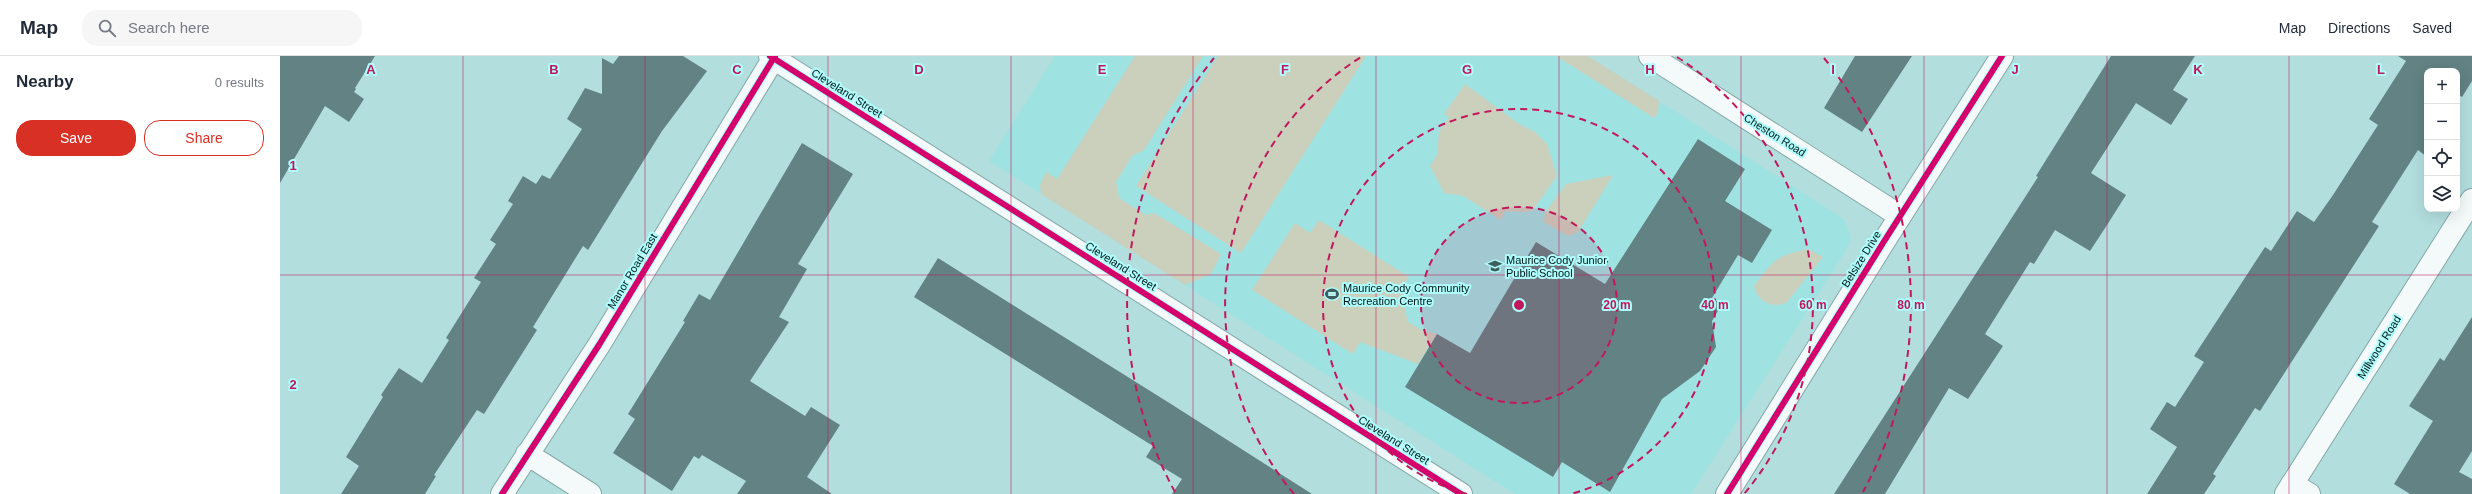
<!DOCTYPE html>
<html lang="en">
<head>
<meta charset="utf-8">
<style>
	:root { --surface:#fff; --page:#f6f6f7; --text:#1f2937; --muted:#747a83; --line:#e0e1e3; --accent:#d93025 }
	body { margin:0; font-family:Arial,sans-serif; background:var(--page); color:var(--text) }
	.controls { position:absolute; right:12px; top:12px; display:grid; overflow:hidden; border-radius:8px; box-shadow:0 4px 16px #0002 }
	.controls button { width:36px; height:36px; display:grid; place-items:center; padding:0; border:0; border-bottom:1px solid var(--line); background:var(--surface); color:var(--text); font:20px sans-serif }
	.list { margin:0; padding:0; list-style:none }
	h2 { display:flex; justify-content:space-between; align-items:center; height:52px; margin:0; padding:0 16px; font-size:17px }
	h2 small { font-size:13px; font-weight:400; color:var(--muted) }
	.actions { display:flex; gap:8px; padding:12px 16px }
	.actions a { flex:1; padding:9px 0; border:1px solid var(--accent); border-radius:16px; text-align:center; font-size:14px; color:var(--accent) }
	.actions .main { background:var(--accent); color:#fff }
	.icon { flex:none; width:22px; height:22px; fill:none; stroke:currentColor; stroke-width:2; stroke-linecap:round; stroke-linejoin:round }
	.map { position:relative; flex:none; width:2192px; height:438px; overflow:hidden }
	header { display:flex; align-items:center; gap:24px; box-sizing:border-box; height:56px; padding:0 20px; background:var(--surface); border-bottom:1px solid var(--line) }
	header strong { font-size:19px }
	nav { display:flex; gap:22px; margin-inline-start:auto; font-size:14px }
	.search { width:280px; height:36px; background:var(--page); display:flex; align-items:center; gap:10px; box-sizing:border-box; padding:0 14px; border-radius:16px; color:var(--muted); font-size:15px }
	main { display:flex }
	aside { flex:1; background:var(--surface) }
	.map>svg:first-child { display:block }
	.built { fill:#9ee2e2 }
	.green { fill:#cbd0bd }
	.building { fill:#628284 }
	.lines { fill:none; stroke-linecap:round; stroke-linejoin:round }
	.minor-casing { stroke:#85a8a8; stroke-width:24 }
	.minor { stroke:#f4fafa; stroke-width:22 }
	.cycleway-casing { stroke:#affdfc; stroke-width:8 }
	.cycleway { stroke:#d6006c; stroke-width:6 }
	.grid { fill:none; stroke:#c2185b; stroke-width:1; stroke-opacity:0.55 }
	.ring { fill:none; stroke:#c2185b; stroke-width:2; stroke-dasharray:7 5 }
	.labels { text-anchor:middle; stroke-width:4; stroke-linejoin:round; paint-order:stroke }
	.street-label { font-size:11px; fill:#001717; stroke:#affdfc }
	.poi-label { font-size:11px; fill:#001717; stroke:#affdfc; text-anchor:start }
	.grid-label { font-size:13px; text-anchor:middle; font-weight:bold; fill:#c2185b; stroke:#affdfc; stroke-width:4; stroke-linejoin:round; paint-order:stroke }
	.centre { fill:#c2185b; stroke:#affdfc; stroke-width:2 }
	.ring-label { font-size:12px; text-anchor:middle; font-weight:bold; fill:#c2185b; stroke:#affdfc; stroke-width:4; stroke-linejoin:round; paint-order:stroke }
</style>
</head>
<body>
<header>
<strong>Map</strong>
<div class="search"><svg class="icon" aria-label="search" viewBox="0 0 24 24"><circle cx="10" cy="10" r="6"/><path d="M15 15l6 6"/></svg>Search here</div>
<nav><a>Map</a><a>Directions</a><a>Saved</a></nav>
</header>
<main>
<aside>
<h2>Nearby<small>0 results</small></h2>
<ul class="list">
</ul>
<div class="actions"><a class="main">Save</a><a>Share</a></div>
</aside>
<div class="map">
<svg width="2192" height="438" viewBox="0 0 2192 438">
	<rect width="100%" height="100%" fill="#b3dede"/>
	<!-- built -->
	<path class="built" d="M775,0H1308L1558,159L1565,165L1571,182L1568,191L1411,438H1235L709,105Z"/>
	<!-- green -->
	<g class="green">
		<path d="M855,0H923L864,94L852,100L836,126L839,142L866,159L874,157L941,198L931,218L905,229L761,138L760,129L766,116L777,123Z"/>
		<path d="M938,0H1086L961,197L856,130Z"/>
		<path d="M1276,0H1308L1379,45L1378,56L1374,62Z"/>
		<path d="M1185,28L1239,68L1255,76L1267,88L1277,120L1253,154L1248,156L1225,155L1221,164L1183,140L1164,137L1150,110L1157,99L1159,75L1169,61L1164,58Z"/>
		<path d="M1333,119L1298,176L1288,180L1264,166L1265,157L1286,128Z"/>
		<path d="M1039,164L1129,221L1120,235L1130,241L1124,249L1128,266L1142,274L1157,278L1138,308L1080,286L1073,298L972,234L1015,167L1030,177Z"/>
		<path d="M1528,193L1543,201L1507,246C1494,254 1476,245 1474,230C1494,204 1495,200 1528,193Z"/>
	</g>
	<!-- building -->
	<g class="building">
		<path d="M0,0H95L75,32L76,33L74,36L84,43L69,66L45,50L0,127Z"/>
		<path d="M339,0H403L427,15L382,75L308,194L303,190L253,271L257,274L204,358L197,354L154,419L156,420L145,438H61L79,410L66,401L103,341L101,339L119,312L142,327L169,284L166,282L201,226L194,222L216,188L210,184L233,148L228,145L243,120L256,128L262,119L270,123L302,73L287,63L305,32L322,38V2L333,8Z"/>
		<path d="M1575,0H1632L1582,76L1544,52Z"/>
		<path d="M1831,0H1915L1893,34L1908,43L1891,69L1856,47L1811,117L1846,139L1827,169L1810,195L1775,174L1754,208L1750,206L1705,278L1723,290L1688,343L1669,332L1605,438H1554L1758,121L1756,120Z"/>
		<path d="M2118,0H2192V25L2182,41L2177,38V15H2147V101L2138,94L2092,166L2099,170L1980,355L1975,352L1933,418L1936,420L1924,438H1867L1897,391L1870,373L1887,346L1895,351L1924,306L1914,300L1985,191L1991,195L2017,155L2034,166L2053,139L2098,69L2089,63L2126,5Z"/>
		<path d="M1418,83L1465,113L1445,145L1492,174L1472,207L1458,199L1432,242L1442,248L1432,265L1436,291L1420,315L1382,343L1330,436L1282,406L1273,421L1125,331L1157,278L1190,297L1256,186L1325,228Z"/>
		<path d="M522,87L573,118L518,208L527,213L499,261L509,266L470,325L525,360L531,351L560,369L527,421L552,438H457L466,425L422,399L419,403L414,400L392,435L333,397L355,363L348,358L405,266L403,265L419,238L430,244Z"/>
		<path d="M658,202L891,348L1032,438H892L902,423L866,401L873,390L634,241Z"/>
		<path d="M2192,261V395L2179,416L2192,423V438H2130L2114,428L2153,365L2129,350L2160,302L2164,305Z"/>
	</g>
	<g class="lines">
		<!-- minor casing -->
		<g class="minor-casing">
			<g id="minor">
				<path d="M490,0L1181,438"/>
				<path d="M1370,0L1620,160"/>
				<path d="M247,398L310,438"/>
				<path d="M2012,428L2029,438"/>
				<path d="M222,438L319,289L495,0"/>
				<path d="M1447,438L1603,187L1722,0"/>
				<path d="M2006,438L2192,144"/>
			</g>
		</g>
		<!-- minor -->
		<use href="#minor" class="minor"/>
		<!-- cycleway casing -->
		<g class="cycleway-casing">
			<g id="cycleway">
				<path d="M490,0L1181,438"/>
				<path d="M222,438L319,289L495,0"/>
				<path d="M1447,438L1603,187L1722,0"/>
			</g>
		</g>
		<!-- cycleway -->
		<use href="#cycleway" class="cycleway"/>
	</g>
	<!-- grid -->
	<path class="grid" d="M183,0V438M365,0V438M548,0V438M731,0V438M913,0V438M1096,0V438M1279,0V438M1461,0V438M1644,0V438M1827,0V438M2009,0V438M0,219H2192"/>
	<!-- distance rings -->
	<circle cx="1239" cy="249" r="98" fill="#c2185b" fill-opacity=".12"/>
	<g class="ring">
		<circle cx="1239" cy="249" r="98"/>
		<path d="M1187 438A196 196 0 1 1 1291 438"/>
		<path d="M1014 438A294 294 0 0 1 1081 1M1397 1A294 294 0 0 1 1464 438"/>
		<path d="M895 436A392 392 0 0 1 934 2M1544 2A392 392 0 0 1 1583 436"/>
	</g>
	<!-- icons -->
	<defs>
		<g id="school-bare" transform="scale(1.08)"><path d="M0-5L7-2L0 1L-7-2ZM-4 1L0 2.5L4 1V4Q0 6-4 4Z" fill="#3f5d5d" stroke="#affdfc" stroke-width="2.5" paint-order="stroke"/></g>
		<g id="stadium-bare" transform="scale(1.08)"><path d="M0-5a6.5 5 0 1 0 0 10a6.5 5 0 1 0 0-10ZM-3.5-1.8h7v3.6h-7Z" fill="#3f5d5d" stroke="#affdfc" stroke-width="2.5" paint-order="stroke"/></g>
	</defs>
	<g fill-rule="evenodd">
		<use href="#school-bare" x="1215" y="210"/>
		<use href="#stadium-bare" x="1052" y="238"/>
	</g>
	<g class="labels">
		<!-- street labels -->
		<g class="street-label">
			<text transform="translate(567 37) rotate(32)" y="4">Cleveland Street</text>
			<text transform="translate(1495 79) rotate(32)" y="4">Cheston Road</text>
			<text transform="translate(1581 203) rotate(-58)" y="4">Belsize Drive</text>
			<text transform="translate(841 210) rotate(32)" y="4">Cleveland Street</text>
			<text transform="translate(352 215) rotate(-59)" y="4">Manor Road East</text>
			<text transform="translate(2099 291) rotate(-58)" y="4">Millwood Road</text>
			<text transform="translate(1114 384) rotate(32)" y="4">Cleveland Street</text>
		</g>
		<!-- poi labels -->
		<g class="poi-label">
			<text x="1226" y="208">Maurice Cody Junior<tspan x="1226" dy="13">Public School</tspan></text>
			<text x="1063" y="236">Maurice Cody Community<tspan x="1063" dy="13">Recreation Centre</tspan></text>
		</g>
	</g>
	<g class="grid-label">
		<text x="91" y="18">A</text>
		<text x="274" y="18">B</text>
		<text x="457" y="18">C</text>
		<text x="639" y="18">D</text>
		<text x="822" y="18">E</text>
		<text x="1005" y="18">F</text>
		<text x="1187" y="18">G</text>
		<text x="1370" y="18">H</text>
		<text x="1553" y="18">I</text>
		<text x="1735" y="18">J</text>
		<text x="1918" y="18">K</text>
		<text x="2101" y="18">L</text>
		<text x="13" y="114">1</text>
		<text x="13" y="333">2</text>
	</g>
	<circle cx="1239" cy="249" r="6" class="centre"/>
	<g class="ring-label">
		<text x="1337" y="253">20 m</text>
		<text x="1435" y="253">40 m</text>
		<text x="1533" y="253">60 m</text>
		<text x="1631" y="253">80 m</text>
	</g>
</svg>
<div class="controls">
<button>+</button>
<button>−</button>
<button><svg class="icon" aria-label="locate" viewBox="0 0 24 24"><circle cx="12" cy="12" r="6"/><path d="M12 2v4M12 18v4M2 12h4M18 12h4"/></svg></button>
<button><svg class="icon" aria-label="layers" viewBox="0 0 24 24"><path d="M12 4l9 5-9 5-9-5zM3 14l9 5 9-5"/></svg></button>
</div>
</div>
</main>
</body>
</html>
